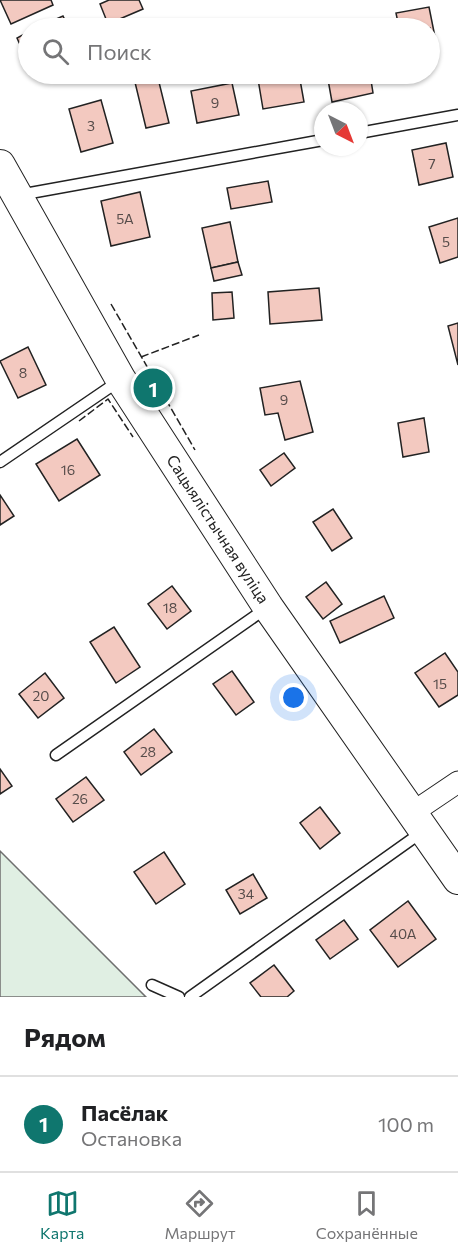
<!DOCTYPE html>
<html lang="ru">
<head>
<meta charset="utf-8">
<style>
	:root { --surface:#fff; --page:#f2f2f2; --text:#202124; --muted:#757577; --line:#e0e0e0; --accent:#0f766e }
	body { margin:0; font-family:Commissioner,sans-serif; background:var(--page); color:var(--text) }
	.compass { position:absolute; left:314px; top:102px; width:54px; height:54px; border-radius:50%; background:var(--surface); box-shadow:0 2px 4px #0004; rotate:138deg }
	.you { position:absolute; left:294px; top:698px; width:21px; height:21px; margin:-15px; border:4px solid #fff; border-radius:50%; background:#1a73e8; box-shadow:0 0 0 9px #1a73e833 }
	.badge { display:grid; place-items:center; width:39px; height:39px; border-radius:50%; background:var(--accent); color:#fff; font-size:20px; font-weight:700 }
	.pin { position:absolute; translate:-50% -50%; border:3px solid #fff; box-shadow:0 2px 6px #0006 }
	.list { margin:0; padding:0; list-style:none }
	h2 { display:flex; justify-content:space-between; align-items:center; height:78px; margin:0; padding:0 24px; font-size:26px }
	h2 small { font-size:20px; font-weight:400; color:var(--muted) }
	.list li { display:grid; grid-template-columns:39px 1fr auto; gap:18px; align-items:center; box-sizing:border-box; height:96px; padding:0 24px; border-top:2px solid var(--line) }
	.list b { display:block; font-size:22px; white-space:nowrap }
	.list p { margin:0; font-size:20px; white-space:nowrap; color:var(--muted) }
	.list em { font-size:20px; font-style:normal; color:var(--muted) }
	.icon { flex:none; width:33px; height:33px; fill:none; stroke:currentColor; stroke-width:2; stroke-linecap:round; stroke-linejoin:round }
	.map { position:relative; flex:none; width:458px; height:997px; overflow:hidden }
	.search { position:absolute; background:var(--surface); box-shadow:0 2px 4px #0004; left:18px; right:18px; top:18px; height:66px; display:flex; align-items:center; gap:15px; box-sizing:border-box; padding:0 21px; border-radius:33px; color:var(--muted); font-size:22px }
	.sheet { height:174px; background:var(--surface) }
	nav { display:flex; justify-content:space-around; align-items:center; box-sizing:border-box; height:84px; border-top:2px solid var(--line); background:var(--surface); font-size:16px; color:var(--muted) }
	nav a { display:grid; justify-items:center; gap:3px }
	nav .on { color:var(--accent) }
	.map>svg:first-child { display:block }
	.green { fill:#e0efe3; stroke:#6f6f6f; stroke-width:1.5 }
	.building { fill:#f3c9c0; stroke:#222; stroke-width:1.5 }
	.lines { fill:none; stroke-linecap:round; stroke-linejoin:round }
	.service-casing { stroke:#222; stroke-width:13 }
	.minor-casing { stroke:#222; stroke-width:23 }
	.secondary-casing { stroke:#222; stroke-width:32 }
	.service { stroke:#fff; stroke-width:10 }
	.minor { stroke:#fff; stroke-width:21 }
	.secondary { stroke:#fff; stroke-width:30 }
	.fence { stroke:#222; stroke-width:1.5; stroke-dasharray:8 3; stroke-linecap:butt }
	.labels { text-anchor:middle; stroke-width:4.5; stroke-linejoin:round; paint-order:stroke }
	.number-label { font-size:14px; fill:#564c4a }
	.street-label { font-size:16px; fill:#222; stroke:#fff }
</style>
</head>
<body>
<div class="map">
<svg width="458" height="997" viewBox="0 0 458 997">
	<rect width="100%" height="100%" fill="#fff"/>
	<!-- green -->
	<path class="green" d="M0,851L146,997H0Z"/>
	<!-- building -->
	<g class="building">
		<path d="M0,0H51L53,5L11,24Z"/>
		<path d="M109,0H139L143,9L108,24L100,4Z"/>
		<path d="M429,7L435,37L430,38V28H399L396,13Z"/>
		<path d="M63,16L69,28H36Z"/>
		<path d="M28,32V59L27,60L17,38Z"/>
		<path d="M133,74H157L169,123L146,128Z"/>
		<path d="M290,74H299L304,102L263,109L258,79Z"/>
		<path d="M327,74H370L373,93L332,102Z"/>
		<path d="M232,83L239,115L197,123L191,91Z"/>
		<path d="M101,100L113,143L81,152L69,109Z"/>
		<path d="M446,143L453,177L419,185L412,150Z"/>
		<path d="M268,181L272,202L231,209L227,188Z"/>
		<path d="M140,192L150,237L111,246L101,201Z"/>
		<path d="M458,218V257L440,263L429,227Z"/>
		<path d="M230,222L238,262L211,268L202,228Z"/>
		<path d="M238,262L242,275L214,281L211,268Z"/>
		<path d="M319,288L322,320L270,324L268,292Z"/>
		<path d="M232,292L234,318L213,320L212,293Z"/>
		<path d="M458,323V365L448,326Z"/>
		<path d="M28,347L46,385L18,398L0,361Z"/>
		<path d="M300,381L313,432L285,440L278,413L265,415L260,388Z"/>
		<path d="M424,418L429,452L403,457L398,423Z"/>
		<path d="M77,439L100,475L59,501L36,464Z"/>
		<path d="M284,453L295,468L271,486L260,470Z"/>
		<path d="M0,495L14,516L0,525Z"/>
		<path d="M333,509L352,538L332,551L313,522Z"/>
		<path d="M326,582L342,604L323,619L306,597Z"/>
		<path d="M172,586L191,611L167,629L148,604Z"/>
		<path d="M384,596L394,618L340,643L330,621Z"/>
		<path d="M114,627L140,667L116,683L90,642Z"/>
		<path d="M445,653L458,672V695L439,707L415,673Z"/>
		<path d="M232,671L254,702L236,715L213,684Z"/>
		<path d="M45,673L64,698L38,718L19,694Z"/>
		<path d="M154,729L172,752L141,775L124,752Z"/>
		<path d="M0,769L12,786L0,794Z"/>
		<path d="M86,777L104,800L73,822L56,799Z"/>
		<path d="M320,807L340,833L320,849L300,823Z"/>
		<path d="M164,852L185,884L156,904L134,872Z"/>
		<path d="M253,874L267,898L240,914L226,890Z"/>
		<path d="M408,901L436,939L398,967L370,930Z"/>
		<path d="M344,920L358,939L330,959L316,940Z"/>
		<path d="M274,965L294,991L287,997H261L250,983Z"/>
	</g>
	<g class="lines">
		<!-- service casing -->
		<g class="service-casing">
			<g id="service">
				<path d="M359,133L458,115"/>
				<path d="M19,195L323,140"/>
				<path d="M0,462L119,381"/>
				<path d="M56,755L268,607"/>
				<path d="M152,985L179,997"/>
				<path d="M190,997L422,832"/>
			</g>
		</g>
		<!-- minor casing -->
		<g class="minor-casing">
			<path id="minor" d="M412,813L458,782"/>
		</g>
		<!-- secondary casing -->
		<g class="secondary-casing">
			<path id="secondary" d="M0,165L121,380L268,607L458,879"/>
		</g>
		<!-- service -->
		<use href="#service" class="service"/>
		<!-- minor -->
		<use href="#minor" class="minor"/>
		<!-- secondary -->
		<use href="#secondary" class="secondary"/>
		<!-- fence -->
		<g class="fence">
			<path d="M111,304L195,450"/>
			<path d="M141,357L199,335"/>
			<path d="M79,421L108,399L133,437"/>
		</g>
	</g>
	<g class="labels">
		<!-- number labels -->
		<g class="number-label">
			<text x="215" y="108">9</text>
			<text x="91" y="131">3</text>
			<text x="432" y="169">7</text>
			<text x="125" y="224">5А</text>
			<text x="446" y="247">5</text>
			<text x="23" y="378">8</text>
			<text x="284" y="405">9</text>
			<text x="68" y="475">16</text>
			<text x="170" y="613">18</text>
			<text x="440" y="689">15</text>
			<text x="41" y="701">20</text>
			<text x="148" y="757">28</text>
			<text x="80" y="804">26</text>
			<text x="246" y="899">34</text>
			<text x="403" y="939">40А</text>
		</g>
		<!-- street labels -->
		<g class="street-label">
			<text transform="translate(218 529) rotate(57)" y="6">Сацыялістычная вуліца</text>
		</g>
	</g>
</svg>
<svg class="compass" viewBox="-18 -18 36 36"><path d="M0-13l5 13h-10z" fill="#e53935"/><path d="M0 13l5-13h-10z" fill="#757577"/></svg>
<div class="you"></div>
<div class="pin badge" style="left:153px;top:388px">1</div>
<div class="search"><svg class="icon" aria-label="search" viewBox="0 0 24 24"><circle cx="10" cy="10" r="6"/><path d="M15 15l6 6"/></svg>Поиск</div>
</div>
<section class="sheet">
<h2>Рядом<small></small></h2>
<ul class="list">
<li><span class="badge">1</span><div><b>Пасёлак</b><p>Остановка</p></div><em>100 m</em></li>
</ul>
</section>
<nav>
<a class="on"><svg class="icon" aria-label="map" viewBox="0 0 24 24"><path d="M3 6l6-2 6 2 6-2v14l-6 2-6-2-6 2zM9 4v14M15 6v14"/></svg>Карта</a>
<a><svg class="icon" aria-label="directions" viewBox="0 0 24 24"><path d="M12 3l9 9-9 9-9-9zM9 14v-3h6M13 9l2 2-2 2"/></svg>Маршрут</a>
<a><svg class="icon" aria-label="saved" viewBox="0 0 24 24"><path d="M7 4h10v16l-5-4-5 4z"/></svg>Сохранённые</a>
</nav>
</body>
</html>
